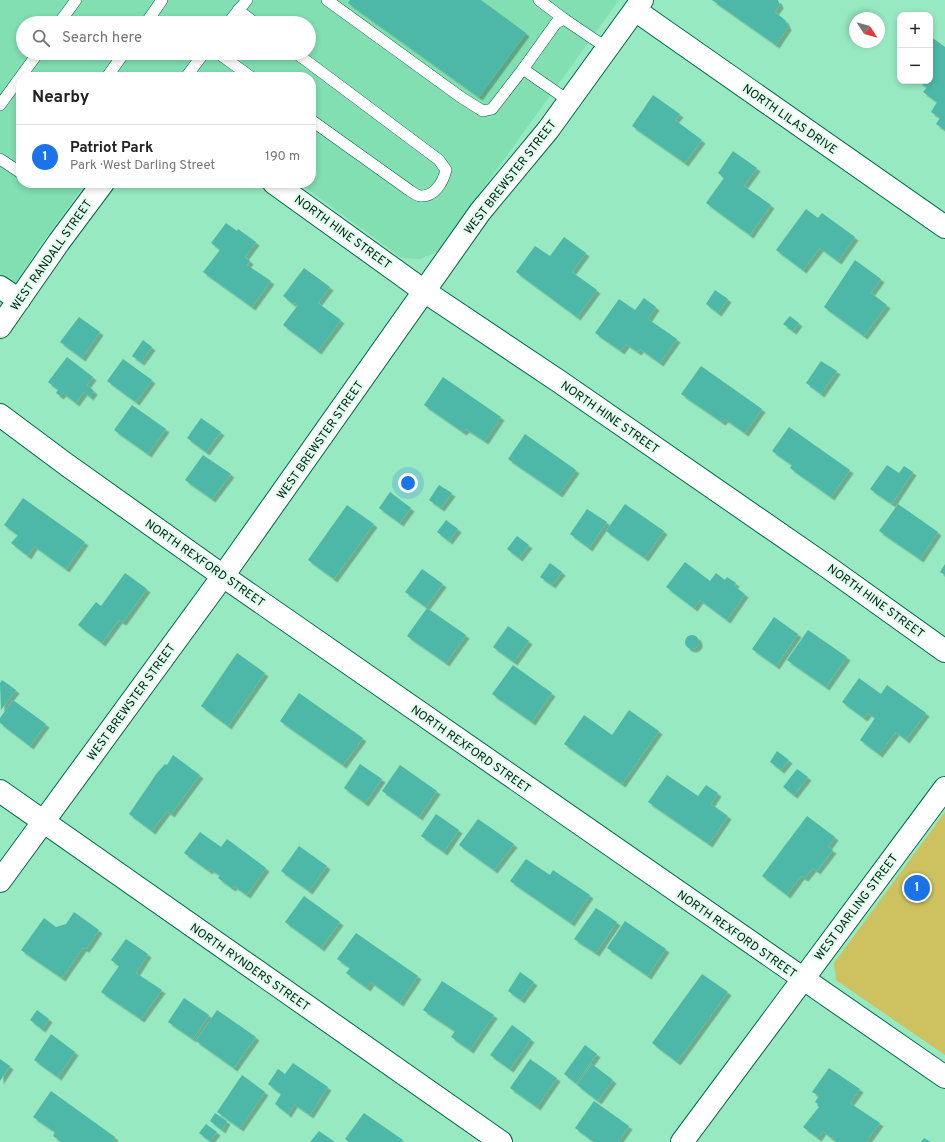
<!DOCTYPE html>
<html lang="en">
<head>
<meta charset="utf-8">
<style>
	:root { --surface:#fff; --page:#f6f6f6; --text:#222; --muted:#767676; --line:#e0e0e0; --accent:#1a73e8 }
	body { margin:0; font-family:Overpass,sans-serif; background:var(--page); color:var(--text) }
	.controls { position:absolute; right:12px; top:12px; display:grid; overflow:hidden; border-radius:8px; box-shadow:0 2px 6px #0003 }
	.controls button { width:36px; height:36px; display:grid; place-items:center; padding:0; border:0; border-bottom:1px solid var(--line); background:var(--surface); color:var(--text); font:20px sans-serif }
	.compass { position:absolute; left:849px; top:12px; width:36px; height:36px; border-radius:50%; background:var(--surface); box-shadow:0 2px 6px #0003; rotate:126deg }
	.you { position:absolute; left:408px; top:483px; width:14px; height:14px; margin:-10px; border:3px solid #fff; border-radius:50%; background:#1a73e8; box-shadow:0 0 0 6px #1a73e833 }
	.badge { display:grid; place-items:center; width:26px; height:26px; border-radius:50%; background:var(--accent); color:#fff; font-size:13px; font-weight:700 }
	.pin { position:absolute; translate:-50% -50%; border:2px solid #fff; box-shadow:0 1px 4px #0006 }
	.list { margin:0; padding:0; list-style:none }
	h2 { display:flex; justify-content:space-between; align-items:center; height:52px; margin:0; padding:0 16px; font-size:17px }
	h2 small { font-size:13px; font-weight:400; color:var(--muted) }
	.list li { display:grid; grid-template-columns:26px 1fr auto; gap:12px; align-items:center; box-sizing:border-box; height:64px; padding:0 16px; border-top:1px solid var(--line) }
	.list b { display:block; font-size:15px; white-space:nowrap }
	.list p { margin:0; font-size:13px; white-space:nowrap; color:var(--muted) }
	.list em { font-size:13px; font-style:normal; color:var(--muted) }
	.icon { flex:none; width:22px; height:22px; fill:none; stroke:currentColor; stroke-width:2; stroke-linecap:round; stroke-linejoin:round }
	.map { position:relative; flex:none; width:945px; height:1142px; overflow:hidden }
	.search { position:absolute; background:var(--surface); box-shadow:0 2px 6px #0003; left:16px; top:16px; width:300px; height:44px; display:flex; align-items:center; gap:10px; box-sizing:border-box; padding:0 14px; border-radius:22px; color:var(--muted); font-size:15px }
	.panel { position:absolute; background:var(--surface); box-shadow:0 2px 6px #0003; left:16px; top:72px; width:300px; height:116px; border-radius:16px }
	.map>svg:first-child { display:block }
	.built { fill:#81dfb2; fill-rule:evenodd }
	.green { fill:#cec15f }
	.building { fill:#4eb8a7; filter:url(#shadow) }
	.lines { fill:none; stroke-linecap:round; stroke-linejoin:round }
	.lane-casing { stroke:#016846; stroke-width:12 }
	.street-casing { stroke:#016846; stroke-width:24 }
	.lane { stroke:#fff; stroke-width:11 }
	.street { stroke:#fff; stroke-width:22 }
	.labels { text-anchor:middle; stroke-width:4; stroke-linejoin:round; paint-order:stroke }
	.street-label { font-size:12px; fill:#021b10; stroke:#defeed }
</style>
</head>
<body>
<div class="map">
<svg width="945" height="1142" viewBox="0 0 945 1142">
	<defs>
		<filter id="shadow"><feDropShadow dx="3.5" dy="3.5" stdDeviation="0" flood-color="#0004"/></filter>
	</defs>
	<rect width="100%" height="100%" fill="#96e9c0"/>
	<!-- built -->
	<path class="built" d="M0,0H619L437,252L420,259L402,258L299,183H311V77H21V183H86L40,246L0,307ZM23,23H309V53H23Z"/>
	<!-- green -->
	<path class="green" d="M945,812V1055L836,980L834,963Z"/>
	<!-- building -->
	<g class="building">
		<path d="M350,0H481L526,33L479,97L348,3Z"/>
		<path d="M712,0H778L780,5L775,12L785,20L788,27L776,45Z"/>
		<path d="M930,36L945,47V130L936,124L940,118L931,112L937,102L923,92L927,87L918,81H930Z"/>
		<path d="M653,95L680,114L675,120L702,140L685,163L632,126Z"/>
		<path d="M733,151L757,168L744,186L771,205L750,235L706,203L724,178L718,173Z"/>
		<path d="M806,209L818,218L822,213L855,237L838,261L820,248L803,270L776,250Z"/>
		<path d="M226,223L237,231L238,229L256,242L245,257L250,261L247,265L271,281L252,307L203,272L220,250L211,243Z"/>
		<path d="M564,237L586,253L572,272L597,290L577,317L516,272L535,246L550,256Z"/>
		<path d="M855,260L881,279L871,293L887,305L864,336L824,307Z"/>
		<path d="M304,268L330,287L318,303L341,320L318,351L283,325L298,305L294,302L293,304L283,296Z"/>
		<path d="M715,290L728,299L718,313L706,304Z"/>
		<path d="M644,298L656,307L648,319L677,339L660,363L640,349L638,352L626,344L621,351L595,333L619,299L635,310Z"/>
		<path d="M790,316L799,323L793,331L783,324Z"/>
		<path d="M79,317L100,332L82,358L60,342Z"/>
		<path d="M143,340L152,347L141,362L132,356Z"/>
		<path d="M67,357L93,377L87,385L94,391L90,397L84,392L76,403L63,393L60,396L56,393L58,390L48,382Z"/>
		<path d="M123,359L152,380L136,402L107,381Z"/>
		<path d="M821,361L837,371L821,394L806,383Z"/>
		<path d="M701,366L762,409L745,433L725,419L722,422L681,394Z"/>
		<path d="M443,377L501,417L485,441L466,429L463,432L424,405Z"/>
		<path d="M132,405L166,429L148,454L114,430Z"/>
		<path d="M201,418L221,432L206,452L187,438Z"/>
		<path d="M789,427L850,470L831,497L790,468L792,465L772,451Z"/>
		<path d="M525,434L576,470L559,494L508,459Z"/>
		<path d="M203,455L231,474L212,499L185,480Z"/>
		<path d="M887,465L899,473L904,466L913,472L892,504L870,489Z"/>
		<path d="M439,485L452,493L441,508L429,500Z"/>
		<path d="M390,492L411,508L400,523L379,508Z"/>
		<path d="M23,498L85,542L66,569L34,546L28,556L11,543L18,535L4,525Z"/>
		<path d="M625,504L664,531L645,558L606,531Z"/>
		<path d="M898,504L938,532L920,559L879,531Z"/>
		<path d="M347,505L374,524L334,579L308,560Z"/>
		<path d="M587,509L607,522L589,548L570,534Z"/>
		<path d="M446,520L458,529L449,541L437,532Z"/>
		<path d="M517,536L529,545L519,558L507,549Z"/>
		<path d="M685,562L710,581L716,573L725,580L727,577L736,583L734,586L745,594L727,620L700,600L694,608L666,587Z"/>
		<path d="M550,563L562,572L552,585L540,577Z"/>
		<path d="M945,564V575L940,572Z"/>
		<path d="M422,569L443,584L426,607L405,592Z"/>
		<path d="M125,573L147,589L123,622L119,620L102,643L78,625L96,602L101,606Z"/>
		<path d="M427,608L466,635L446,663L407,636Z"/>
		<path d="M774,617L798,634L776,666L752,649Z"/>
		<path d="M508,626L529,641L514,662L493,647Z"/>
		<path d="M808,630L847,657L826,687L787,660Z"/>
		<circle cx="692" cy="642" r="7"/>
		<path d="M237,653L265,673L228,726L201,706Z"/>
		<path d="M513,665L552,693L532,722L492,694Z"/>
		<path d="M859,678L881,694L887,685L926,713L906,740L896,732L879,754L860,740L875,718L868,713L864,718L842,702Z"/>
		<path d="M2,680L16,690L1,710L0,683Z"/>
		<path d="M299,693L363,738L343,765L280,721Z"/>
		<path d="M13,700L46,724L30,746L0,723V718Z"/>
		<path d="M629,710L659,731L622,784L564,744L584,715L612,735Z"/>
		<path d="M777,751L789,760L781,770L770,762Z"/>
		<path d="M173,755L200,775L171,814L167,811L152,831L129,814L157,773L165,764L167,765Z"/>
		<path d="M360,764L382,779L365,803L344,788Z"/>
		<path d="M400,765L437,791L419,817L382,791Z"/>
		<path d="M797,769L808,777L794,795L783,787Z"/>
		<path d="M667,775L698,796L706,785L718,793L711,804L728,816L709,844L648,802Z"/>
		<path d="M436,814L459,830L444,852L421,836Z"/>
		<path d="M807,816L835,837L828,847L833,850L817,871L813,868L805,878L801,876L787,895L762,876Z"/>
		<path d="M478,819L514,844L494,870L459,845Z"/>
		<path d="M200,832L221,847L227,839L266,868L247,895L234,886L232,888L218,878L220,875L210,869L209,871L184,853Z"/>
		<path d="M299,846L327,866L309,891L281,871Z"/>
		<path d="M526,859L550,875L553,870L590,895L571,923L510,881Z"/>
		<path d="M304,896L340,922L321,948L285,922Z"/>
		<path d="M596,908L617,922L596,953L574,939Z"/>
		<path d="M74,912L99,930L86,949L83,948L62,978L21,950L44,918L56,927L66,924Z"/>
		<path d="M625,921L666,949L648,976L607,948Z"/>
		<path d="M356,933L418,976L400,1003L371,982L367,988L346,973L350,968L337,959Z"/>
		<path d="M126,939L148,954L136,973L162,990L141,1019L101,992L119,966L111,960Z"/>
		<path d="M520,972L534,982L521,1000L508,991Z"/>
		<path d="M702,974L728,992L677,1062L652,1043Z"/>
		<path d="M442,981L494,1015L470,1050L451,1037L455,1031L423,1010Z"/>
		<path d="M184,998L209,1015L193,1039L168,1022Z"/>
		<path d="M37,1010L49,1019L42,1029L30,1020Z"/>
		<path d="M217,1010L256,1037L234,1068L196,1041Z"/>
		<path d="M512,1025L531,1039L510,1069L490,1055Z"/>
		<path d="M51,1034L75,1052L58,1077L34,1060Z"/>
		<path d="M585,1045L597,1054L576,1083L564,1074Z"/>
		<path d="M0,1059L10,1066L0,1081Z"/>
		<path d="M530,1059L557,1078L537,1107L510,1088Z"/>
		<path d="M293,1063L328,1087L310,1115L294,1104L288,1114L275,1104L281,1094L268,1084L278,1069L285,1074Z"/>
		<path d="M592,1064L613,1080L598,1101L577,1085Z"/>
		<path d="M829,1068L860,1089L850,1103L880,1123L866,1142H835L836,1140L832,1137L831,1138L823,1131L818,1138L803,1127L819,1107L817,1105L818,1104L815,1102L819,1096L812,1092Z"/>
		<path d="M242,1075L265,1092L240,1128L217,1112Z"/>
		<path d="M51,1091L115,1137L112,1142H62L53,1136L55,1132L33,1117Z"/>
		<path d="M594,1101L629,1126L618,1142H594L575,1128Z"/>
		<path d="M215,1113L227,1121L222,1130L210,1121Z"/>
		<path d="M364,1113L403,1140L401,1142H349L345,1139Z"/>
		<path d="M206,1124L217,1132L210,1141L199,1133Z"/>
		<path d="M319,1131L335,1142H310Z"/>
		<path d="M924,1138L931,1142H921Z"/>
	</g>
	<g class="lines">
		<!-- lane casing -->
		<g class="lane-casing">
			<g id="lane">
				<path d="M327,0L462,98L483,111L492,109L523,69L569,101"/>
				<path d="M539,0L564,19"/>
				<path d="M238,10L255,23"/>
				<path d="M59,23L76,0"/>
				<path d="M146,23L162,0"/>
				<path d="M228,23L247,0"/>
				<path d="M218,53L251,77"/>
				<path d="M296,53L439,160L446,170C443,182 435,197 420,196C416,195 412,192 409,190L311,120"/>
				<path d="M523,69L556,23L564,19L607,48"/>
				<path d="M107,77L124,53"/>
				<path d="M186,77L204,53"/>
				<path d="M0,105L38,53"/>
				<path d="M0,159L21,173"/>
			</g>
		</g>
		<!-- street casing -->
		<g class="street-casing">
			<g id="street">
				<path d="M635,10L945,227"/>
				<path d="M274,183L424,291L560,382L829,568L945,651"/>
				<path d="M0,287L19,300"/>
				<path d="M0,327L59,242L103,183"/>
				<path d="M0,415L67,465L223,576L945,1077"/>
				<path d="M0,791L501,1142"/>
				<path d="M0,881L223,576L480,212L548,130L642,0"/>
				<path d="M682,1142L945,788"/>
			</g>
		</g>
		<!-- lane -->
		<use href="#lane" class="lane"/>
		<!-- street -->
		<use href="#street" class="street"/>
	</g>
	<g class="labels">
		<!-- street labels -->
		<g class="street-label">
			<text transform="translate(790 119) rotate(35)" y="4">NORTH LILAS DRIVE</text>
			<text transform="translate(510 177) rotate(-52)" y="4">WEST BREWSTER STREET</text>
			<text transform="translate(343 232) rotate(36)" y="4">NORTH HINE STREET</text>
			<text transform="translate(51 255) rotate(-55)" y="4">WEST RANDALL STREET</text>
			<text transform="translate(610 417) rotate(35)" y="4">NORTH HINE STREET</text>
			<text transform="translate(320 440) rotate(-55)" y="4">WEST BREWSTER STREET</text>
			<text transform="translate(205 563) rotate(35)" y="4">NORTH REXFORD STREET</text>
			<text transform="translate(876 601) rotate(36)" y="4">NORTH HINE STREET</text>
			<text transform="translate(131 702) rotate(-54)" y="4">WEST BREWSTER STREET</text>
			<text transform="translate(471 749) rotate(35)" y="4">NORTH REXFORD STREET</text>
			<text transform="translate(856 907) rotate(-53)" y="4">WEST DARLING STREET</text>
			<text transform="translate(737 934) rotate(35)" y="4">NORTH REXFORD STREET</text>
			<text transform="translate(250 967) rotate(35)" y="4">NORTH RYNDERS STREET</text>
		</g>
	</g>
</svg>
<div class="controls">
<button>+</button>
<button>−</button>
</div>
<svg class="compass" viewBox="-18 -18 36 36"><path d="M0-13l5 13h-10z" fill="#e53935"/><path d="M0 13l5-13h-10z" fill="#767676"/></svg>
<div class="you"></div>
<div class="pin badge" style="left:917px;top:888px">1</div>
<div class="search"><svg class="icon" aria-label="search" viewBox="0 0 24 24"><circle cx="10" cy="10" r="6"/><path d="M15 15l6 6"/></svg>Search here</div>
<section class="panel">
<h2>Nearby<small></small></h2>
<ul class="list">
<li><span class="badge">1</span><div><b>Patriot Park</b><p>Park · West Darling Street</p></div><em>190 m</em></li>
</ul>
</section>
</div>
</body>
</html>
